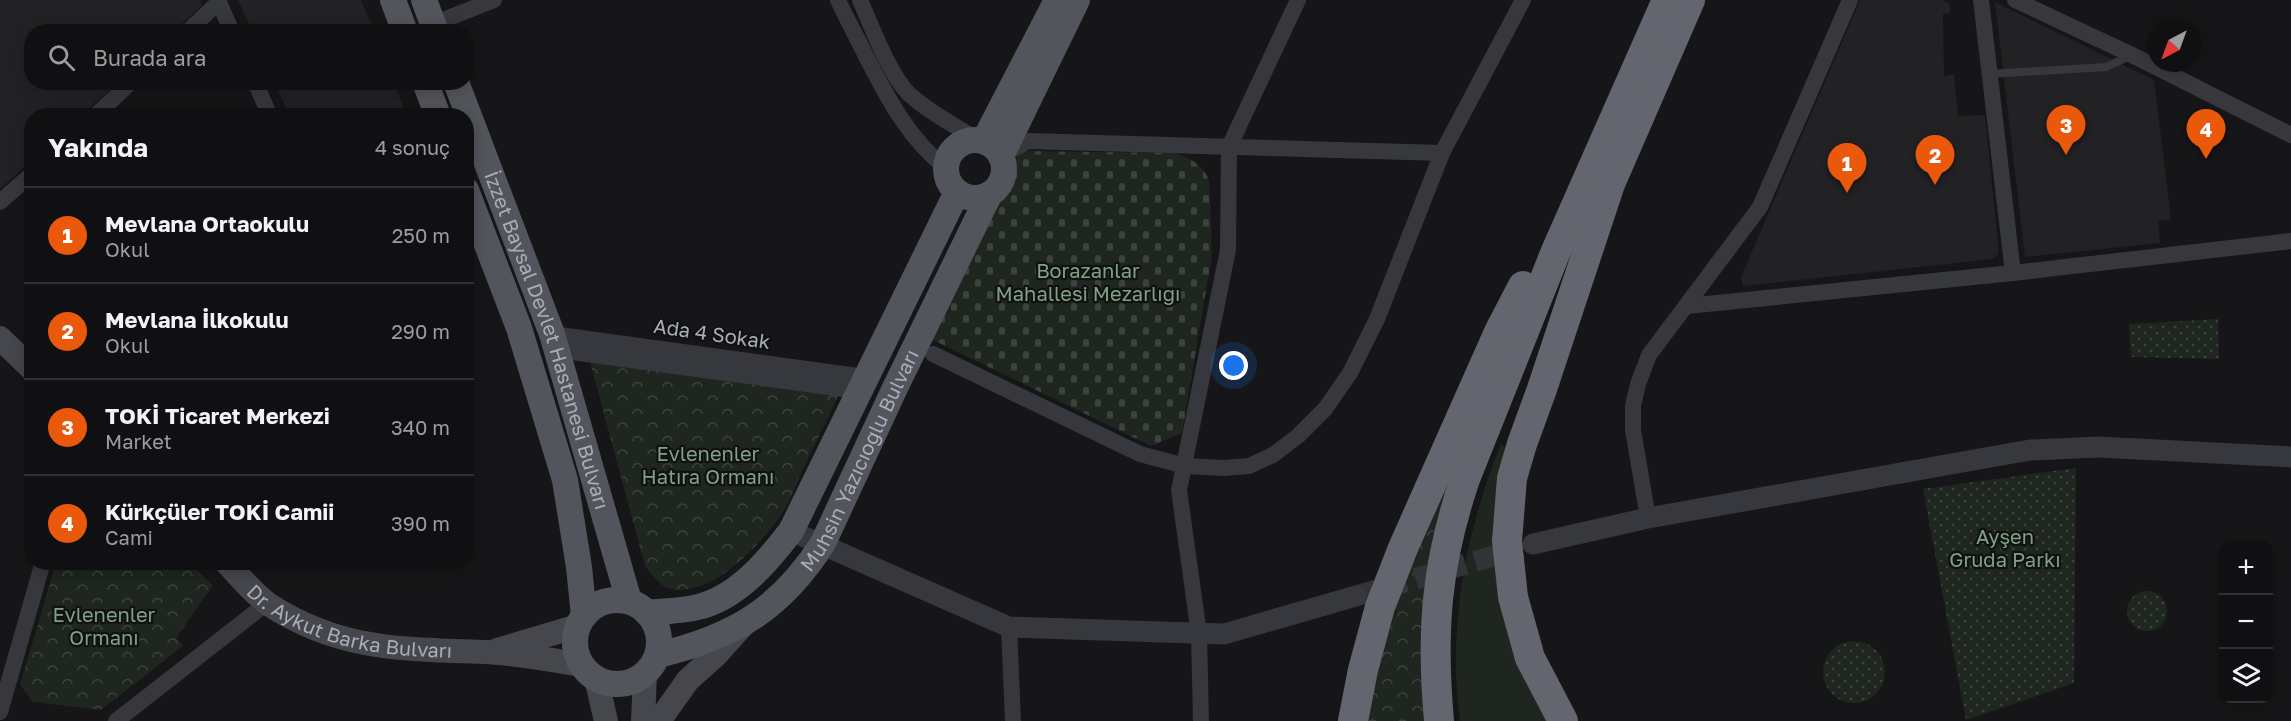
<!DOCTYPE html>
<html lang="tr">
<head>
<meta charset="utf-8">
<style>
	:root { --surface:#101012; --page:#19191b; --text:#f1f3f6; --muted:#9c9d9f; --line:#303032; --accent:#ea580c }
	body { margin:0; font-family:"Golos Text",sans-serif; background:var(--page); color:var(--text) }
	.controls { position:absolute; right:18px; bottom:18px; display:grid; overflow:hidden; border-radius:12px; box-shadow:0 3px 15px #0003 }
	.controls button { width:54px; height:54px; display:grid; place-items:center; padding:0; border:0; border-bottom:2px solid var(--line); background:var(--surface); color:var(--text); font:30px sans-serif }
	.compass { position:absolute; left:2147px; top:18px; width:54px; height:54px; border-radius:50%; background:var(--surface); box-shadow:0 3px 15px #0003; rotate:221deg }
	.you { position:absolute; left:1234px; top:366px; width:21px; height:21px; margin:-15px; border:4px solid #fff; border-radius:50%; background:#1a73e8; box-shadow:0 0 0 9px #1a73e833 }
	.badge { display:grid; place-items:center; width:39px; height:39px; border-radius:50%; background:var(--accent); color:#fff; font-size:20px; font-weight:700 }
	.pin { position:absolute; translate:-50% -50px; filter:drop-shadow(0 2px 3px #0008) }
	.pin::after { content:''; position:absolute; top:32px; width:21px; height:18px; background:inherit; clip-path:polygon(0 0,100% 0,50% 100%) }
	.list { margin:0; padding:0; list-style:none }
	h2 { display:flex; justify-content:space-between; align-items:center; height:78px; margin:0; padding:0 24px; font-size:26px }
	h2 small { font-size:20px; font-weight:400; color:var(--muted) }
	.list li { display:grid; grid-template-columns:39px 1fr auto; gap:18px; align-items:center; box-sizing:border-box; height:96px; padding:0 24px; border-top:2px solid var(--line) }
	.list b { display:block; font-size:22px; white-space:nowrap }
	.list p { margin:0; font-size:20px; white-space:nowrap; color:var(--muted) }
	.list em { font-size:20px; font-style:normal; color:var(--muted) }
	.icon { flex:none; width:33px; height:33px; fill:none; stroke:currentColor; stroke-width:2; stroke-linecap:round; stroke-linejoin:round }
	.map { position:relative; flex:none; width:2291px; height:721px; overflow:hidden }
	.search { position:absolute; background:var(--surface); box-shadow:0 3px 15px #0003; left:24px; top:24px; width:450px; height:66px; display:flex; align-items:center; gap:15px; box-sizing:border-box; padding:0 21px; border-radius:24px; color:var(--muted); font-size:22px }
	.panel { position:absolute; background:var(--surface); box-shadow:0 3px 15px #0003; left:24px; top:108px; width:450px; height:462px; border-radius:24px }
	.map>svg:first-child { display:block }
	.built { fill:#222225 }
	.grass { fill:#1e261f }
	.forest { fill:url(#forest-crowns) }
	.cemetery { fill:url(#cemetery-stones) }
	.park { fill:url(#park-dots) }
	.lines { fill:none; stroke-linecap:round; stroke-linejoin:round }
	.tertiary-tunnel { stroke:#333438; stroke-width:21; stroke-dasharray:21 10; stroke-linecap:butt }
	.service { stroke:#37383d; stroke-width:8 }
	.minor { stroke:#37383d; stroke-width:16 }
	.tertiary { stroke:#37383d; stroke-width:21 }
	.secondary { stroke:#45474d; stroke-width:24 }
	.primary { stroke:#53555c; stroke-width:26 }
	.motorway { stroke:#63666e; stroke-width:30 }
	.labels { text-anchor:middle; stroke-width:4.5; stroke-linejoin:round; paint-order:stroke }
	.park-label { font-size:20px; fill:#7fa381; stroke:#111113 }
	.street-label { font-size:20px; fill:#a8adb8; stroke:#111113 }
</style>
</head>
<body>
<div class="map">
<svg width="2291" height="721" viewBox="0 0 2291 721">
	<defs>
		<pattern id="forest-crowns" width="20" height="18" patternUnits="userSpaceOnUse" patternTransform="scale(1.5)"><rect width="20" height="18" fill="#1e261f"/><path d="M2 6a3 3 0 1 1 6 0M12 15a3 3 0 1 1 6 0" fill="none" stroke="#3c433d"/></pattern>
		<pattern id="cemetery-stones" width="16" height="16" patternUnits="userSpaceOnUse" patternTransform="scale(1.5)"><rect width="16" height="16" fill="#1e261f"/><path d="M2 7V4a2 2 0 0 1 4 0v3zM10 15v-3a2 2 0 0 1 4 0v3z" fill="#3c433d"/></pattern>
		<pattern id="park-dots" width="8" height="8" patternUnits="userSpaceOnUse" patternTransform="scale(1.5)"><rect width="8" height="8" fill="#1e261f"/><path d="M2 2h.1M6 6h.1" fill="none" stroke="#3c433d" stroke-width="1.8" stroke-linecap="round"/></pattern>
	</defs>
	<rect width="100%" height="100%" fill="#161618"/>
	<!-- built -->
	<g class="built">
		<path d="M0,0H200L202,6L174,31L32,32V82L118,83L81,115L32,116L31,161L0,189Z"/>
		<path d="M238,0H361L374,31H252Z"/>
		<path d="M1860,0H1942L1950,4V13L1943,14L1944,76L1954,74L1958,116L1985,115L1999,253L1993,259L1743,286L1741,277Z"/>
		<path d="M1995,2L2154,80L2171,219L2158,221L2160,243L2025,257Z"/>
		<path d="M275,83H395L406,115H289Z"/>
	</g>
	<!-- grass -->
	<path class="grass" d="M1501,443L1505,448L1496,500L1551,721H1460C1447,626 1466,532 1501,443Z"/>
	<!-- forest -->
	<g class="forest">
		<path d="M590,362L839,395C826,422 812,450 799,478C794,490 789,504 781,515C761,544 712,597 672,589C660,587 652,575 645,566Z"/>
		<path d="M1454,474L1429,721H1365C1381,659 1397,599 1420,539C1431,514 1435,495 1454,474Z"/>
		<path d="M56,563H189L213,585L176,638L183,646L101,710L33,702L20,685Z"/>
	</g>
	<!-- cemetery -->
	<path class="cemetery" d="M1020,151L1174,153C1191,158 1202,164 1209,180L1212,255L1182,433L1151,446L931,339Z"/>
	<!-- park -->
	<g class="park">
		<path d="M2218,319L2219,359L2131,357L2129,324Z"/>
		<path d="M2076,468L2074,683L1966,720L1923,489Z"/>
		<circle cx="2147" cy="611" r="20"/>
		<circle cx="1854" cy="672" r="31"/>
	</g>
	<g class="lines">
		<!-- tertiary-tunnel -->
		<path class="tertiary-tunnel" d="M1356,596L1521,548"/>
		<!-- service -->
		<path class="service" d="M1990,74L2106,67L2132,55"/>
		<!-- minor -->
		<g class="minor">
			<path d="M218,0L232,32"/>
			<path d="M838,0C847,20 858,39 867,58C889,101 909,139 947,169"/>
			<path d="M860,0C872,27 889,74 909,94C929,112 955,126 978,140"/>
			<path d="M1981,0L2013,273"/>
			<path d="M2015,0L2132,55L2291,135"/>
			<path d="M433,24L494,0"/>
			<path d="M187,32L219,2"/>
			<path d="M255,82L270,116"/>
			<path d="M95,116L131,82"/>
			<path d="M1002,155L1028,141L1442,153L1523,0"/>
			<path d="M0,202L32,174"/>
			<path d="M1687,306L2013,273L2291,241"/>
			<path d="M552,334L865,377"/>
			<path d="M557,350L858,391"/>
			<path d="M933,354L1140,454L1185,466L1223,468L1249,466L1273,455L1298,436L1325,409L1350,373L1377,319L1442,153"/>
			<path d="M1648,518L1633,430V406L1638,384L1649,355L1760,207L1850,0"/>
			<path d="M1009,627L1013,721"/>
			<path d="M0,712L43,562"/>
			<path d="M116,721L267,603"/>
			<path d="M1201,721L1199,634L1179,490L1228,250L1229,147L1298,0"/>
		</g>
		<!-- tertiary -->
		<g class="tertiary">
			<path d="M791,531L1009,627L1224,634L1356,596"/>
			<path d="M1533,544L1648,518L2030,450L2099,447L2291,457"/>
		</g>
		<!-- secondary -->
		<g class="secondary">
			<path d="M0,338L32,369"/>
			<path id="s1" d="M226,562C239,576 253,593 268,604C342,652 405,649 487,652C519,654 551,660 582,665"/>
			<path d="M497,650L578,626"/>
			<path d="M596,678L606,721"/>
			<path d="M643,721L645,674"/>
			<path d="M659,721L688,680L716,655L744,624"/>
		</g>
		<!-- primary -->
		<g class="primary">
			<path d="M393,0L405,32"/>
			<path d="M424,0L436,32"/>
			<path d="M425,82L438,116"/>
			<path id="s2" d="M456,82L552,334L629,601"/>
			<circle cx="975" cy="169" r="29"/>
			<path d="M984,141L1057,0"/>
			<path d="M1001,156L1077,0"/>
			<path d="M466,190L519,328L565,480L579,567L584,616"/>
			<circle cx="617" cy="642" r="42"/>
			<path d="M647,613C664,611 682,611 698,607C737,598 768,561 791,531L957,192"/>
			<path id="s3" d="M658,655C734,637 781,609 823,543L894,390L989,195"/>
		</g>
		<!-- motorway -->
		<g class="motorway">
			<path d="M1353,721L1363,670L1380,607L1403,548L1499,332L1523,286"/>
			<path d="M1439,721C1431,631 1436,565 1465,479L1556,251L1667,0"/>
			<path d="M1563,721L1530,658L1513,597L1507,541L1512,478L1522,444L1542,389L1610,184L1690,0"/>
		</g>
	</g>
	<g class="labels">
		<!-- park labels -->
		<g class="park-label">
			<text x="1088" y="278">Borazanlar<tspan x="1088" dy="23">Mahallesi Mezarlığı</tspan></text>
			<text x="708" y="461">Evlenenler<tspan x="708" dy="23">Hatıra Ormanı</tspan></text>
			<text x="2005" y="544">Ayşen<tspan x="2005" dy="23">Gruda Parkı</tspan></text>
			<text x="104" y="622">Evlenenler<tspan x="104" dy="23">Ormanı</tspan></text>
		</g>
		<!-- street labels -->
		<g class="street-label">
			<text transform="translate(712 334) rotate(8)" y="7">Ada 4 Sokak</text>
			<text dy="7" stroke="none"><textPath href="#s2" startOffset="274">İzzet Baysal Devlet Hastanesi Bulvarı</textPath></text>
			<text dy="7" stroke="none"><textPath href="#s3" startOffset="296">Muhsin Yazıcıoğlu Bulvarı</textPath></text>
			<text dy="7" stroke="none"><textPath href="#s1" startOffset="144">Dr. Aykut Barka Bulvarı</textPath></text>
		</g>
	</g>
</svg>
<div class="controls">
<button>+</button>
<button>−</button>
<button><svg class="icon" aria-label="layers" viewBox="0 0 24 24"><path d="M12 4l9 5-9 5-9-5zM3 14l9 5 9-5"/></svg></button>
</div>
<svg class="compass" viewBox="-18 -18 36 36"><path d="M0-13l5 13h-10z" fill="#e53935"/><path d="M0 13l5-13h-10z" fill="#9c9d9f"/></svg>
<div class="you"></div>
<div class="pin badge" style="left:1847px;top:193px">1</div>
<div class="pin badge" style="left:1935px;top:185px">2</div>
<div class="pin badge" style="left:2066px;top:155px">3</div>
<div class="pin badge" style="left:2206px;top:159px">4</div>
<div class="search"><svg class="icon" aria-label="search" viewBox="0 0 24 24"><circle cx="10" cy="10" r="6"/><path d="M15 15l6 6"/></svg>Burada ara</div>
<section class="panel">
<h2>Yakında<small>4 sonuç</small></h2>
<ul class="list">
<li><span class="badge">1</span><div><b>Mevlana Ortaokulu</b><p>Okul</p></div><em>250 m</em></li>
<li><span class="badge">2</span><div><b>Mevlana İlkokulu</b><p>Okul</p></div><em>290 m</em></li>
<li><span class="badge">3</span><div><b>TOKİ Ticaret Merkezi</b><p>Market</p></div><em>340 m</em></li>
<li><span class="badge">4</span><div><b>Kürkçüler TOKİ Camii</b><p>Cami</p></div><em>390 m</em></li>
</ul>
</section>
</div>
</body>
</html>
